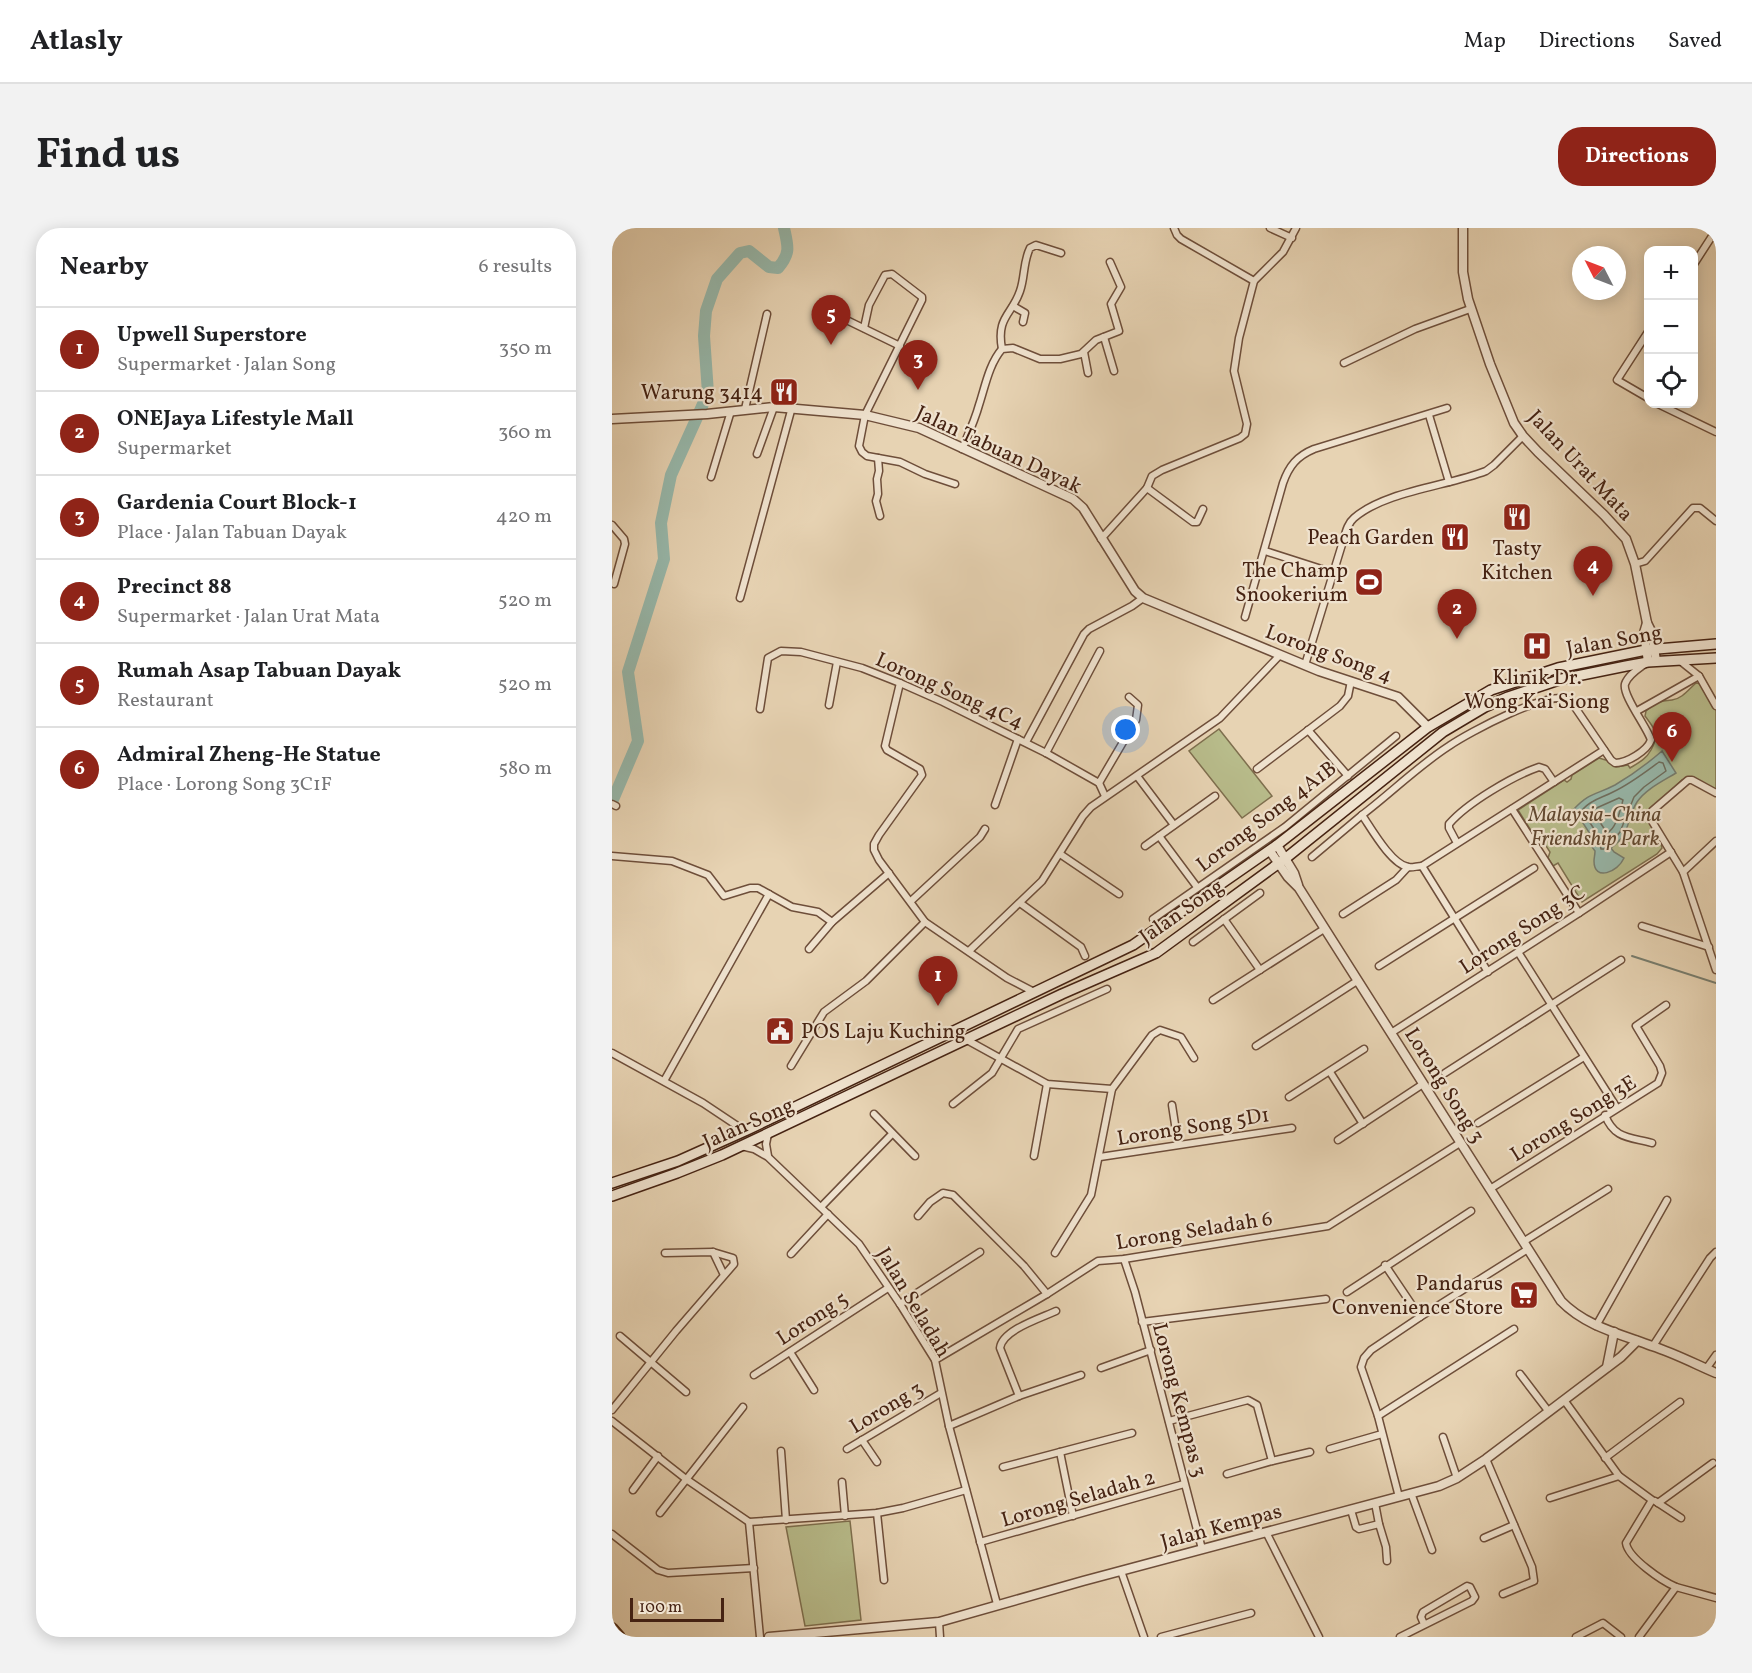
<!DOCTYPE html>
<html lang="en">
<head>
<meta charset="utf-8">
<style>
	:root { --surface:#fff; --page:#f2f2f2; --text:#202124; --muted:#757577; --line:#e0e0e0; --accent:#8f2418 }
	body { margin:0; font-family:Vollkorn,serif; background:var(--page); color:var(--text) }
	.controls { position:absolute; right:18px; top:18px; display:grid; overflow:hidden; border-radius:12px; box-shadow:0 3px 15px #0003 }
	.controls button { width:54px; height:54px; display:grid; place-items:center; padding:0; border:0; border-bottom:2px solid var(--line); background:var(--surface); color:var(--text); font:30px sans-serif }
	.compass { position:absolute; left:960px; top:18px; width:54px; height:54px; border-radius:50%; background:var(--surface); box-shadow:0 3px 15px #0003; rotate:312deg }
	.scale { position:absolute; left:18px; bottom:15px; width:94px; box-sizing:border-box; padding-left:6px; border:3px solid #452212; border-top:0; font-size:16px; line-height:21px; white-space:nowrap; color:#452212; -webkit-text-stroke:4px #efe2ce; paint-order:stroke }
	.you { position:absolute; left:514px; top:502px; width:21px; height:21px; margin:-15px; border:4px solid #fff; border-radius:50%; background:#1a73e8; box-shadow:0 0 0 9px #1a73e833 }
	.badge { display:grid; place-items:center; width:39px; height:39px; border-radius:50%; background:var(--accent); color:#fff; font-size:20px; font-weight:700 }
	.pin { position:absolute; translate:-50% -50px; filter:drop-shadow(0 2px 3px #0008) }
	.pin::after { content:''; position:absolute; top:32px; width:21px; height:18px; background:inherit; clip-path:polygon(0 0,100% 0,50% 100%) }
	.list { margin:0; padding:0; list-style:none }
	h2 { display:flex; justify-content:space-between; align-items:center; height:78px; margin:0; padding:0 24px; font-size:26px }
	h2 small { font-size:20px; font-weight:400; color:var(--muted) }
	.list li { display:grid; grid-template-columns:39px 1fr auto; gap:18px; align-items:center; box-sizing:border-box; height:84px; padding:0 24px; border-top:2px solid var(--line) }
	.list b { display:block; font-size:22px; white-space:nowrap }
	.list p { margin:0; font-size:20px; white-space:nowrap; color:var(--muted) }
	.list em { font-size:20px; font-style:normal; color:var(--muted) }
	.icon { flex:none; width:33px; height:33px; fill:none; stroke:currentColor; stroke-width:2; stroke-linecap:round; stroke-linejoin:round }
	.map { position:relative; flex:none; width:1104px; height:1409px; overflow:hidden; border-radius:24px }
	header { display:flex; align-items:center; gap:36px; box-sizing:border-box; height:84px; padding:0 30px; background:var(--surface); border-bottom:2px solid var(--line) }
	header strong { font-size:28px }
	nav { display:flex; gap:33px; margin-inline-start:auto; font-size:21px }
	.intro { display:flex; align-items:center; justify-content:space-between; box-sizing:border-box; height:144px; padding:0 36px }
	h1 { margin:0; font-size:42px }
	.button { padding:15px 27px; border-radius:24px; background:var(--accent); color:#fff; font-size:21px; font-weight:700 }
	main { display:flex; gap:36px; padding:0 36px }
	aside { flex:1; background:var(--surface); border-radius:24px; box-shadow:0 3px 15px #0003 }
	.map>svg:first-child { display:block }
	.green { fill:#b8bc8b; stroke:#7e6f4e; stroke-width:1.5 }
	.water { fill:#97b8ab; stroke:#767c6e; stroke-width:1.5 }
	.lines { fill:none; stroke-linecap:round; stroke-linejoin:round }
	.shore { stroke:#6e6d5e; stroke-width:1.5 }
	.stream { stroke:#767c6e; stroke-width:2 }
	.river { stroke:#97b8ab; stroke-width:12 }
	.minor-casing { stroke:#6e4e3a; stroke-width:9 }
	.tertiary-casing { stroke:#6e4e3a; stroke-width:11 }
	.secondary-casing { stroke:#452212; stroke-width:12 }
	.trunk-casing { stroke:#452212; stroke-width:14 }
	.minor { stroke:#efe2ce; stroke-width:6 }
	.tertiary { stroke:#efe2ce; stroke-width:8 }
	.secondary { stroke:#efe2ce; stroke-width:9 }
	.trunk { stroke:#e7d3b3; stroke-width:10 }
	.labels { text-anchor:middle; stroke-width:4.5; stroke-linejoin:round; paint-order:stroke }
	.poi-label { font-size:21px; fill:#452212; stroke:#efe2ce; text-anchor:end }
	.street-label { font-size:21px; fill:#452212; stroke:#efe2ce }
	.park-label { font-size:21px; font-style:italic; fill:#624830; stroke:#efe2ce }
</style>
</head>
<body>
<header>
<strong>Atlasly</strong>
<nav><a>Map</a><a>Directions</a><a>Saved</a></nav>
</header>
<div class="intro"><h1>Find us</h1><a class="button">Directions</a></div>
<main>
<aside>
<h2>Nearby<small>6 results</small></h2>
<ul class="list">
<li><span class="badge">1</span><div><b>Upwell Superstore</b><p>Supermarket · Jalan Song</p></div><em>350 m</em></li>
<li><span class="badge">2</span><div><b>ONEJaya Lifestyle Mall</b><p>Supermarket</p></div><em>360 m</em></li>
<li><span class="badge">3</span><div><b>Gardenia Court Block-1</b><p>Place · Jalan Tabuan Dayak</p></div><em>420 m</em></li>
<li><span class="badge">4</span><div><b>Precinct 88</b><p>Supermarket · Jalan Urat Mata</p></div><em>520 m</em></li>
<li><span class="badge">5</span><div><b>Rumah Asap Tabuan Dayak</b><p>Restaurant</p></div><em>520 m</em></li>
<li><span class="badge">6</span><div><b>Admiral Zheng-He Statue</b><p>Place · Lorong Song 3C1F</p></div><em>580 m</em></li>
</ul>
</aside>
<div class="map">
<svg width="1104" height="1409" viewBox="0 0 1104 1409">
	<rect width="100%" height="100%" fill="#e7d3b3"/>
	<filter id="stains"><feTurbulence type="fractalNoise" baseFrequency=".00333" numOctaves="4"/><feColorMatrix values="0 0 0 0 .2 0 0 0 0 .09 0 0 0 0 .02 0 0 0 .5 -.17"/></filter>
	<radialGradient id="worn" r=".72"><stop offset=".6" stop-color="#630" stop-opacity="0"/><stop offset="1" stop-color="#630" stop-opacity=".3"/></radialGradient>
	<!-- green -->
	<g class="green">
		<path d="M1084,455L1090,456L1104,482V564L1077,549L1070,552L1035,586C1036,599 1048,608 1050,620L1045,626L970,674L946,635L941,638L936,630L938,624L929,610L923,609L906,582L952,552L955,554L959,551L960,547L987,530L997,533L1004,539L1016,537L1018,540C1028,534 1034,531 1039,522C1048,505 1044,503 1033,488L1034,483C1043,474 1048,473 1060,472C1070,471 1077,461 1084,455Z"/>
		<path d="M607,501L660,568L630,590L577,523Z"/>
		<path d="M238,1293L249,1392L193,1398L174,1299Z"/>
	</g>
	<!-- water -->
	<path class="water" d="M1050,523L1064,545C1051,553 1034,561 1025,574C1013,593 1020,605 999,620L1002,624L1012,630C1006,644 982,654 982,633C982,630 983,627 983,623L980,619V609L962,581C978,564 984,567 1003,557C1020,547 1035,536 1050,523Z"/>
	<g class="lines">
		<!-- shore -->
		<g class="shore">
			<path d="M1047,534L1051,535L1054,543L1032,559L1022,569L1008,604L1004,609L996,614L993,621H989L986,607L971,584V581C980,571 990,570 1001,564C1018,556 1032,545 1047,534Z"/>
			<path d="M1007,570L1011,572C1008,583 1004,601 995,605L980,582Z"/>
		</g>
		<!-- stream -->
		<path class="stream" d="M1020,728L1104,755"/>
		<!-- river -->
		<path class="river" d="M0,574L26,513L16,444L52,331L49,295L59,247L96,165L92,108L94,83L105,51L128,25L137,23L157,39L166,40C179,25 176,18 172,0"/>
		<!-- minor casing -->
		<g class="minor-casing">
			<g id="minor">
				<path d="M562,0L565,7L569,11L642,53"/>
				<path d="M658,0L680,10"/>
				<path d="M1082,36L1104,2"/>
				<path d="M401,78L413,85L411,94"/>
				<path d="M214,82L288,118"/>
				<path d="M252,100L257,77L273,47L280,46L310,69V72L253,187L247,218L250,224L255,228L288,234L313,246L343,256"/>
				<path d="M1036,104L1005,152L1036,170"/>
				<path d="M492,109L502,143"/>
				<path d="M390,121C384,89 400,87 408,63C413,49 411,34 418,20L424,17L449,25"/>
				<path d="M472,124L476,145"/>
				<path d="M732,135L803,101L858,81"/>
				<path d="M1046,176L1104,204"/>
				<path d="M133,181L155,86"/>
				<path d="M817,187L837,254"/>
				<path d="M350,221C356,207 363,192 367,177C373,159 377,136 390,121L401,120L428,131H448L469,126L484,112L507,103L499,76L509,59L498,34"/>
				<path d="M145,226L162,179"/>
				<path d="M266,230L267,243L265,251L266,266L264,273L268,288"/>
				<path d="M99,249L119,183"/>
				<path d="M535,260L540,248L550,242L628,210L633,206L635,196L622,143L627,110L642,53L671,24L684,0"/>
				<path d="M0,297L12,311L13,316L2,356"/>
				<path d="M489,311L535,260L581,294H585L591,281"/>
				<path d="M653,323L722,345"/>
				<path d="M1023,336L1033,333L1081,280H1088L1104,293"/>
				<path d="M128,370L180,179"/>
				<path d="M633,389L671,255C677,238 685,228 702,221L835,180"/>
				<path d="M1067,432L1087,448L1104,478"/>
				<path d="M693,437L732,310C734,303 736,295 742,290C773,263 836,258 874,243L882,237L911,208"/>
				<path d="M288,455L273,518L275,522L308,541L310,547L267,607L262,616V622L267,632L313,694L395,750L422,764"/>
				<path d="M217,477L225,434"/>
				<path d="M148,481L156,430L169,423L189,424L250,440L288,455L331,474L434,525L487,555L493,568"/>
				<path d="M1025,483L1087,448"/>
				<path d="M696,502L736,548"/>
				<path d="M414,514L472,406L477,401L520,378L531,370"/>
				<path d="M434,525L488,423"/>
				<path d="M645,541L728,478L736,468L739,453"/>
				<path d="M525,548L562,597"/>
				<path d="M487,555L524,492L526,477L517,469"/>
				<path d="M1104,565L1080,552H1076L1040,583L1038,590L1071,644L1104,742"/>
				<path d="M0,576L4,578"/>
				<path d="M383,577L406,511"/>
				<path d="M900,581L967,685"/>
				<path d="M547,608L585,659"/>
				<path d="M845,615L837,600V596C855,575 901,548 927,539L933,541L942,554"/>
				<path d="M533,618L603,568"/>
				<path d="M448,626L507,666"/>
				<path d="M0,628L60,633L96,647L112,668L138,660H146L180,679L206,684L220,694"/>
				<path d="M700,629L750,587"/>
				<path d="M810,638L992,522"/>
				<path d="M1071,644L1104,613"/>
				<path d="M299,673L368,609L373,601"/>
				<path d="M408,675L469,719L473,728"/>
				<path d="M731,686L784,652L796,639"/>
				<path d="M541,691L673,599L784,508"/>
				<path d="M612,691L648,742"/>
				<path d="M1030,698L1097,719"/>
				<path d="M581,714L648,665"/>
				<path d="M197,721L220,694L277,645"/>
				<path d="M357,723L430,653L471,588L479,579L608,490L668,427"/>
				<path d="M906,724L1005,880"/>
				<path d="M767,738L922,640"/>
				<path d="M876,744L810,638C805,638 800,640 796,639C779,636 759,600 750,587C779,565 806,538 837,518C856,505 939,460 958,472L999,532L1003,535C1015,535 1035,523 1039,512C1035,499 1010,467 1013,456C1016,447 1026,441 1033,436"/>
				<path d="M601,772L712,701"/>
				<path d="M779,805L967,685L1059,624"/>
				<path d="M355,812L435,856L500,861"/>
				<path d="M644,818L745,753"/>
				<path d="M0,825L91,875L133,903"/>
				<path d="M179,838L212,784L254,753L313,694"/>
				<path d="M718,844L751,896"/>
				<path d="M833,845L1009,732"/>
				<path d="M52,853L157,666"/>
				<path d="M677,869L752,821"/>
				<path d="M341,876L380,845L406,801L495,761"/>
				<path d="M560,877L566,916"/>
				<path d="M262,886L303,928"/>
				<path d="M993,887C1002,911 1018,909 1040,915"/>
				<path d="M866,895L972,829"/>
				<path d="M726,912L811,856"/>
				<path d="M129,918L142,921L156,929L247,1016L288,1076L323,1132L337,1198L385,1376"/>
				<path d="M156,928L154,916L156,906"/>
				<path d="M422,928L435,856"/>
				<path d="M488,929L680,900"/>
				<path d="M878,961L1046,855L1050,845L1048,838L1024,798L1054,777"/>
				<path d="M209,979L280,906"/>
				<path d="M306,988L318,974L331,965L341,967L412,1038L435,1066"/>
				<path d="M911,1014L996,961"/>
				<path d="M101,1024L112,1047"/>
				<path d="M443,1025L479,967L500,861L540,807L548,802L569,809L582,830"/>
				<path d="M179,1026L216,986"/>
				<path d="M512,1031L523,1064L590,1321"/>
				<path d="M773,1037L808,1089"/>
				<path d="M735,1064L859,983"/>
				<path d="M288,1076L368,1024"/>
				<path d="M530,1094L714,1071"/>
				<path d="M984,1098L1055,972"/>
				<path d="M8,1108L74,1164"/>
				<path d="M1041,1118L1098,1030L1104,1024"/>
				<path d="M178,1124L202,1162"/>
				<path d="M323,1132L435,1066L486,1033L512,1031L716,998L848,915"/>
				<path d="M489,1140L539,1122"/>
				<path d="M1094,1141L1104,1127"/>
				<path d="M908,1146L937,1184"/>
				<path d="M142,1147L276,1060"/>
				<path d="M407,1168L388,1120C390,1102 429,1090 444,1083"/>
				<path d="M952,1172L1007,1248L1040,1272L1014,1315C1016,1330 1050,1353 1064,1359L1027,1409"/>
				<path d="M0,1182L64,1103L122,1036L121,1030L101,1024L53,1025"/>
				<path d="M766,1188L902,1101"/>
				<path d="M0,1193L74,1251L137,1294L265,1285L291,1280L354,1262"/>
				<path d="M557,1193L636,1172L645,1177L660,1233L698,1224"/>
				<path d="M337,1198L407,1168L469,1147"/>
				<path d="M831,1209L845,1250"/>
				<path d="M250,1212L265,1234"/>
				<path d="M235,1221L329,1165"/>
				<path d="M718,1221L770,1206"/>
				<path d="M169,1223L174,1292"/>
				<path d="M448,1224L461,1288"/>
				<path d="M993,1230L1068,1174"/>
				<path d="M874,1231L920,1339L922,1353L891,1366"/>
				<path d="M391,1239L520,1205"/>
				<path d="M615,1246L660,1233"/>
				<path d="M230,1254L233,1288"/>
				<path d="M21,1262L46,1228"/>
				<path d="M799,1265L820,1322"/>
				<path d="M787,1269L766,1188L749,1139L752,1130L759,1122L808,1089L916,1021"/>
				<path d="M938,1270L1007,1248"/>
				<path d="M1043,1273L1069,1290"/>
				<path d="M763,1275L767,1296"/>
				<path d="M1046,1275L1101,1235"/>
				<path d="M739,1282L744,1299L747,1301L767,1296L774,1319L775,1333"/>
				<path d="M48,1285L131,1179"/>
				<path d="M265,1285L272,1352"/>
				<path d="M137,1294L148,1409"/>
				<path d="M654,1304L707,1409"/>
				<path d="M0,1306L46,1342L56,1345L142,1340"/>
				<path d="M872,1310L902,1297"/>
				<path d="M368,1314L572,1256"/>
				<path d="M509,1343L532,1409"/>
				<path d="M1064,1359L1104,1370"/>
				<path d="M327,1394L328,1409"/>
				<path d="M549,1409L639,1385"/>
				<path d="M788,1409L860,1373L863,1369L858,1359L855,1358L811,1384L809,1389L812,1396"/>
				<path d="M964,1409L991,1395L1009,1409"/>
			</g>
		</g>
		<!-- tertiary casing -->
		<g class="tertiary-casing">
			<g id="tertiary">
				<path d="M851,0V44L856,71L878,136L902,195L911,208L926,224L992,287L1014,311L1023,336L1035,395L1040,405L1044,433"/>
				<path d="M0,191L95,186L162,179L253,187L307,200L461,271L471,280L523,363L531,370L707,443L786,469L816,499"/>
				<path d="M1035,395L1032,405L1036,434"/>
				<path d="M665,617L682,645L686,657"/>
				<path d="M658,623L676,649L687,660L949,1073C973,1098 1008,1106 1040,1118C1062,1125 1083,1136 1104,1145"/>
				<path d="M995,1139L1002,1104"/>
				<path d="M157,1409L327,1394L471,1353L827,1258L845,1250L874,1231L1009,1129L1025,1113"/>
			</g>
		</g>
		<!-- secondary casing -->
		<g class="secondary-casing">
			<g id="secondary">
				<path d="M0,955L66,933L133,903L521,717L665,617L816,499L879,462L946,440L1034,422L1104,416"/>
				<path d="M0,968L65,945L110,927L450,766L544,725L674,630L831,504L873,479L896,469L950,451L1014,438L1036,434L1104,430"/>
			</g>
		</g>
		<!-- trunk casing -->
		<g class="trunk-casing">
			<path id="trunk" d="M0,1401L7,1409"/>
		</g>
		<!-- minor -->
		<use href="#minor" class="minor"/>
		<!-- tertiary -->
		<use href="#tertiary" class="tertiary"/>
		<!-- secondary -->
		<use href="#secondary" class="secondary"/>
		<!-- trunk -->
		<use href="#trunk" class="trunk"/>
	</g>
	<!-- icons -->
	<defs>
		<g id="restaurant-square" transform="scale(1.5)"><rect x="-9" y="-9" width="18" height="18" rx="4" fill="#8f2418" stroke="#efe2ce"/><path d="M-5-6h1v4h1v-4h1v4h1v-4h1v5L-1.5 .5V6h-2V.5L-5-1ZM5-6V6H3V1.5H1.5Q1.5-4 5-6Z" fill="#fff"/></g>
		<g id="stadium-square" transform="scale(1.5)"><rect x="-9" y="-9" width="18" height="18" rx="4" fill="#8f2418" stroke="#efe2ce"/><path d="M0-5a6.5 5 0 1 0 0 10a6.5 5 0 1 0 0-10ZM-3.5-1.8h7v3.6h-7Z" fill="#fff"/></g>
		<g id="hospital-square" transform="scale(1.5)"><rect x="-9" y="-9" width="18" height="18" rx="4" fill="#8f2418" stroke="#efe2ce"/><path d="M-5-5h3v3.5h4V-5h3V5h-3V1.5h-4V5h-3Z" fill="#fff"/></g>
		<g id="civic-square" transform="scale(1.5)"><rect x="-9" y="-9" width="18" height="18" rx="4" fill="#8f2418" stroke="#efe2ce"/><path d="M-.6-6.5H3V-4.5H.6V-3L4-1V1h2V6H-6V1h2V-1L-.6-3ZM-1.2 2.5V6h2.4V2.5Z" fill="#fff"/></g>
		<g id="supermarket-square" transform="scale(1.5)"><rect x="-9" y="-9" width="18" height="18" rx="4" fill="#8f2418" stroke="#efe2ce"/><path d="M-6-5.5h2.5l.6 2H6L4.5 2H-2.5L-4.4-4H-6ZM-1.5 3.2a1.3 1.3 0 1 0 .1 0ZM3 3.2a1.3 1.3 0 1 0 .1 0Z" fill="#fff"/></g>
	</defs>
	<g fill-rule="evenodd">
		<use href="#restaurant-square" x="172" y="164"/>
		<use href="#restaurant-square" x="905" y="289"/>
		<use href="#restaurant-square" x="843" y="309"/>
		<use href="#stadium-square" x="757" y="354"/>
		<use href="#hospital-square" x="925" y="418"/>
		<use href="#civic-square" x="168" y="803"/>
		<use href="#supermarket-square" x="912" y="1067"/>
	</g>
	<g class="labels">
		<!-- poi labels -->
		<g class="poi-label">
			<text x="151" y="171">Warung 3414</text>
			<text x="822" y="316">Peach Garden</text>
			<text x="905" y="327" text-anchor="middle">Tasty<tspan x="905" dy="24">Kitchen</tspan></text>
			<text x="736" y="349">The Champ<tspan x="736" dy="24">Snookerium</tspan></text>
			<text x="925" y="456" text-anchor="middle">Klinik Dr.<tspan x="925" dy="24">Wong Kai Siong</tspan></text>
			<text x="189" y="810" text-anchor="start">POS Laju Kuching</text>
			<text x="891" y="1062">Pandarus<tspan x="891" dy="24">Convenience Store</tspan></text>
		</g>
		<!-- street labels -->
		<g class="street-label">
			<text transform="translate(387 221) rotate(25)" y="7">Jalan Tabuan Dayak</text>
			<text transform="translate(969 237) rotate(47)" y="7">Jalan Urat Mata</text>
			<text transform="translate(1002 412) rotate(-10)" y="7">Jalan Song</text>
			<text transform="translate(717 425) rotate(20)" y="7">Lorong Song 4</text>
			<text transform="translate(338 462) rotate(24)" y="7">Lorong Song 4C4</text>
			<text transform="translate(654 588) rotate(-37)" y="7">Lorong Song 4A1B</text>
			<text transform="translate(569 683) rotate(-35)" y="7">Jalan Song</text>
			<text transform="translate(910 701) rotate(-33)" y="7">Lorong Song 3C</text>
			<text transform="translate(833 857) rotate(58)" y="7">Lorong Song 3</text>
			<text transform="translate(961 890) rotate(-32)" y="7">Lorong Song 3E</text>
			<text transform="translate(136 895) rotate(-24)" y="7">Jalan Song</text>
			<text transform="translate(581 898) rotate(-9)" y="7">Lorong Song 5D1</text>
			<text transform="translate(582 1002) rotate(-9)" y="7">Lorong Seladah 6</text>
			<text transform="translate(302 1074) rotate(59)" y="7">Jalan Seladah</text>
			<text transform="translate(200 1090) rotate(-33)" y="7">Lorong 5</text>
			<text transform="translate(568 1172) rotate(75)" y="7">Lorong Kempas 3</text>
			<text transform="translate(274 1179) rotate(-31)" y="7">Lorong 3</text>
			<text transform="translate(466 1270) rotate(-16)" y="7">Lorong Seladah 2</text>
			<text transform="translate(609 1298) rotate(-15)" y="7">Jalan Kempas</text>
		</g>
		<!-- park labels -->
		<g class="park-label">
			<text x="983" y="593">Malaysia-China<tspan x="983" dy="24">Friendship Park</tspan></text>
		</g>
	</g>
	<rect width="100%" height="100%" filter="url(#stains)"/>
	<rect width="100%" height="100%" fill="url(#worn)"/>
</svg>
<div class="controls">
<button>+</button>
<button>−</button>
<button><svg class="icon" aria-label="locate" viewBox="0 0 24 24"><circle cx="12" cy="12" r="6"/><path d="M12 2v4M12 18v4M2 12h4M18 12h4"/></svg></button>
</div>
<svg class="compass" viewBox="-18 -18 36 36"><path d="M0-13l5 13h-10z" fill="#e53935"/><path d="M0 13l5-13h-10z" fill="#757577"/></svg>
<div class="scale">100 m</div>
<div class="you"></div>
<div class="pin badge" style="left:326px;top:778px">1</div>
<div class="pin badge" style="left:845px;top:411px">2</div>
<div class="pin badge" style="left:306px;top:162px">3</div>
<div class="pin badge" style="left:981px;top:368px">4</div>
<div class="pin badge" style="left:219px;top:117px">5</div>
<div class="pin badge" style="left:1060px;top:534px">6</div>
</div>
</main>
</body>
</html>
